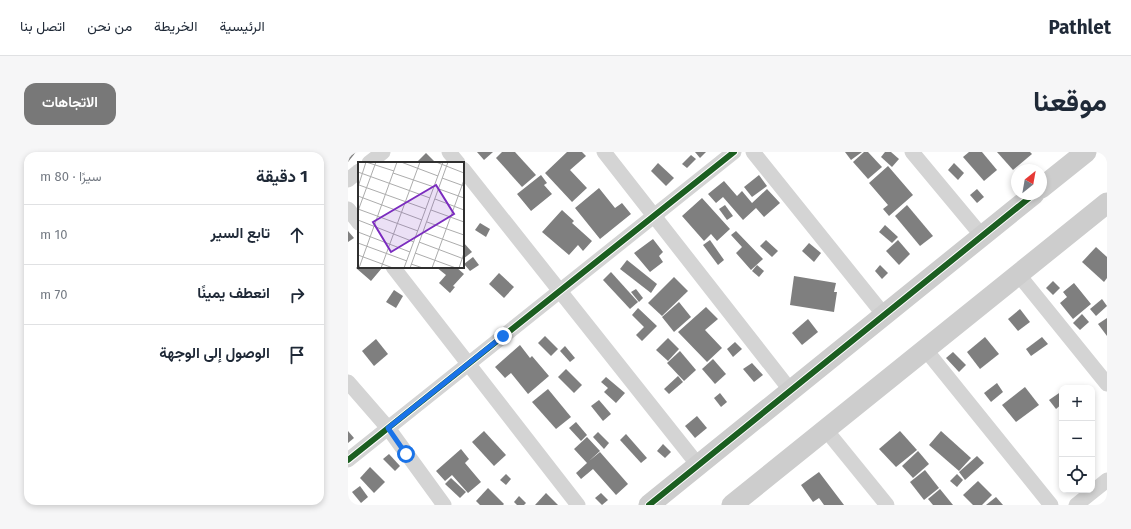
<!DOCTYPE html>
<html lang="ar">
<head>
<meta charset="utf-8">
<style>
	:root { --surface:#fff; --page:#f6f6f7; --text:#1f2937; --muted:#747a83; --line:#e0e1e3; --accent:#787878 }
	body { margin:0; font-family:"Fira Sans",Vazirmatn,sans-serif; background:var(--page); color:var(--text); direction:rtl }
	.controls { position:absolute; right:12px; bottom:12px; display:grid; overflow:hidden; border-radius:8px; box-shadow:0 2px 6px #0003 }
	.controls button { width:36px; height:36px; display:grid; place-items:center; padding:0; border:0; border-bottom:1px solid var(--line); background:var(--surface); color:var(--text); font:20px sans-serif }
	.compass { position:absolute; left:663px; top:12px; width:36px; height:36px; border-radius:50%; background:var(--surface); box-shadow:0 2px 6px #0003; rotate:31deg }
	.stop { position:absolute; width:12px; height:12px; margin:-9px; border:3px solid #1a73e8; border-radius:50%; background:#fff }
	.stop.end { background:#1a73e8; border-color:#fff; box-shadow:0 1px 4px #0008 }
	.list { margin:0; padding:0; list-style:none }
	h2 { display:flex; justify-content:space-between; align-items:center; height:52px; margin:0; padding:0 16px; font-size:17px }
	h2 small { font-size:13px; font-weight:400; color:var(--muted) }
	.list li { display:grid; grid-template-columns:26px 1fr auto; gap:12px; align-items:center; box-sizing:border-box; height:60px; padding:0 16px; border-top:1px solid var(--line) }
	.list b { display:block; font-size:15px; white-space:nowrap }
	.list em { font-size:13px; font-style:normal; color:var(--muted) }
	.icon { flex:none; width:22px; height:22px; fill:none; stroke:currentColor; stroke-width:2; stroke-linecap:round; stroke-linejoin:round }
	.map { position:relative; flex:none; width:759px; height:353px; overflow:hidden; direction:ltr; border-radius:12px }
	header { display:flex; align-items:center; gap:24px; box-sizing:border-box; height:56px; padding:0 20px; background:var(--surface); border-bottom:1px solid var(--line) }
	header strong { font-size:19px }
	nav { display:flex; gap:22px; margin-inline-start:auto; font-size:14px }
	.intro { display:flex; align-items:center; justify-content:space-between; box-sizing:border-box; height:96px; padding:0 24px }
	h1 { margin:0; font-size:28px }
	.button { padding:10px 18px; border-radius:12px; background:var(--accent); color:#fff; font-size:14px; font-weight:700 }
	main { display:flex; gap:24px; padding:0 24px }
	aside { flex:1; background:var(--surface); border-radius:12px; box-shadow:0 2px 6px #0003 }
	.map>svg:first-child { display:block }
	.building { fill:#7f7f7f }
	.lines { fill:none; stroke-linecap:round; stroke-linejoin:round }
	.street { stroke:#d4d4d4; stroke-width:15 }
	.secondary { stroke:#cdcdcd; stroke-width:21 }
	.cycleway-casing { stroke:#fff; stroke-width:8 }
	.cycleway { stroke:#1b5e20; stroke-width:6 }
	.route { stroke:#1a73e8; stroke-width:5 }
	.inset-road { fill:none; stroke:#acacac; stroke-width:1 }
	.view { fill:#7b2cbf; fill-opacity:0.15; stroke:#7b2cbf; stroke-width:2 }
	.inset-edge { fill:none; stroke:#2f2f2f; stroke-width:2 }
</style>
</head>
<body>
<header>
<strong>Pathlet</strong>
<nav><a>الرئيسية</a><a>الخريطة</a><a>من نحن</a><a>اتصل بنا</a></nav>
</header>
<div class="intro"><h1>موقعنا</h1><a class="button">الاتجاهات</a></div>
<main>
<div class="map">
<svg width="759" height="353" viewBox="0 0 759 353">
	<rect width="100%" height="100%" fill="#fff"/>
	<!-- building -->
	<g class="building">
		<path d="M0,0H8L0,10Z"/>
		<path d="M129,0H145L136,8Z"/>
		<path d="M154,0H167L188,23L174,35L148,6Z"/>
		<path d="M219,0H234L238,4L222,18L239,36L224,50L197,21Z"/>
		<path d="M347,0H358L352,6Z"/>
		<path d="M497,0H514L503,8Z"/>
		<path d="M516,0H520L534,15L520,27L505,10Z"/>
		<path d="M537,0H543L551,7L544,15L533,5Z"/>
		<path d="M621,0H634L649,18L636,29L615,5Z"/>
		<path d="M649,0H682L684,2L665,18Z"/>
		<path d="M78,1L88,11H72L70,9Z"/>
		<path d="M343,3L348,7L339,16L334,12Z"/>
		<path d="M310,11L326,26L318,34L303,19Z"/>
		<path d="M606,11L616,21L610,28L600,18Z"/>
		<path d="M540,14L565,43L541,64L535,57L540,53L521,31Z"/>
		<path d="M193,23L199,31L196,33L204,42L183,59L169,42Z"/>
		<path d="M411,23L419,34L404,45L396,35Z"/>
		<path d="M376,29L389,44L394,39L404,51L419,37L432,51L416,65L408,56L395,68L375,45L368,51L360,42Z"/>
		<path d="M251,36L267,56L274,51L283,62L252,87L227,56Z"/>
		<path d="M629,37L636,45L629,51L622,43Z"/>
		<path d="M354,46L382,77L369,89L363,82L356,89L334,64Z"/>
		<path d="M377,53L385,64L379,68L371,57Z"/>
		<path d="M559,53L585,84L572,94L547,64Z"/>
		<path d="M214,58L226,69L224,71L244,89L235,99L230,93L221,103L194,80Z"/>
		<path d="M132,71L142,77L138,85L127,78Z"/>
		<path d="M537,73L550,85L544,91L531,80Z"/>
		<path d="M0,79L6,86L0,90Z"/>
		<path d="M388,79L415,107L403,118L388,101L394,95L383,83Z"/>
		<path d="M305,87L315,100L311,104L315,110L302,120L286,101Z"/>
		<path d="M362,88L376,108L370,113L355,93Z"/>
		<path d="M418,88L430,99L424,105L412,94Z"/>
		<path d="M550,88L562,102L551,113L538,99Z"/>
		<path d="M115,90L124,100L115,107Z"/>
		<path d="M461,91L473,101L466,110L454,99Z"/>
		<path d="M748,95L759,105V126L756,130L734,110Z"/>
		<path d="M125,105L131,113L122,119L116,112Z"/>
		<path d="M279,108L309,132L303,141L272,117Z"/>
		<path d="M11,113V115L34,116L23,129L8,116Z"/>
		<path d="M409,113L416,119L411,125L404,119Z"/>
		<path d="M532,113L540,121L534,127L527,119Z"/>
		<path d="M88,115H108L116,122L105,134L107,135L102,141L91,131L98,123Z"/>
		<path d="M263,120L290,150L282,157L255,128Z"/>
		<path d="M151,121L166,135L156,146L141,132Z"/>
		<path d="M446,124L488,131L486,140H489L486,160L442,153Z"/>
		<path d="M326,125L340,139L314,164L300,151Z"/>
		<path d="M705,129L712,136L705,143L698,136Z"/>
		<path d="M726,131L743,152L725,167L712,151L719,145L715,140Z"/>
		<path d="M288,137L295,146L291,150L283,140Z"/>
		<path d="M46,138L55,144L48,156L38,150Z"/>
		<path d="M754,147L759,154L748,164L742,157Z"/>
		<path d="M331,150L343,165L326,180L314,165Z"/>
		<path d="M358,155L370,167L357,178L374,196L359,210L330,180Z"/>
		<path d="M290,156L309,174L294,189L288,183L296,175L284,163Z"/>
		<path d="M672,157L682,170L670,179L660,167Z"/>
		<path d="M734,162L741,170L732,178L725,171Z"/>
		<path d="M759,166V184L750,172Z"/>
		<path d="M460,167L470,180L454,193L444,181Z"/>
		<path d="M197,184L210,197L203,204L190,191Z"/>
		<path d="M637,185L651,202L632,217L619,200Z"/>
		<path d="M694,185L700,192L683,204L678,197Z"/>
		<path d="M320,186L331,197L320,209L308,198Z"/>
		<path d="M28,187L40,202L26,214L14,199Z"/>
		<path d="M387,190L394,197L385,205L379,197Z"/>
		<path d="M172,193L182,206L184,204L201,224L180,242L163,221L157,226L147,215Z"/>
		<path d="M217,194L227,206L222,210L212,199Z"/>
		<path d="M332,199L348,218L336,229L319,211Z"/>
		<path d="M605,200L618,213L611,220L598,206Z"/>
		<path d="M365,207L378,222L367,232L354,217Z"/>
		<path d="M404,211L415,223L406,230L395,217Z"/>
		<path d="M218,217L234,233L226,241L210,225Z"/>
		<path d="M330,224L335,230L321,242L316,237Z"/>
		<path d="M258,225L277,241L268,251L256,240L260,236L253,230Z"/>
		<path d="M649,231L655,240L643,250L636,241Z"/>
		<path d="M677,235L691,253L668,270L654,253Z"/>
		<path d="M200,237L223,265L208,277L184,250Z"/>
		<path d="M714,239V252L708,257L701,248Z"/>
		<path d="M372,241L379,250L373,255L366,246Z"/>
		<path d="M251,248L263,262L255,269L243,254Z"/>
		<path d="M349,264L359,276L347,286L337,274Z"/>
		<path d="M228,270L239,283L233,289L221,276Z"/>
		<path d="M0,279L6,286L0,291Z"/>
		<path d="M136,279L158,303L146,314L124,290Z"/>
		<path d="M552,279L569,298L548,315L531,297Z"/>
		<path d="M593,279L623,306L611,319L581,293Z"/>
		<path d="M250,280L261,291L256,297L245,285Z"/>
		<path d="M278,282L299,306L293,311L272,288Z"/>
		<path d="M239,285L252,299L241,309L252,300L280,332L268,343L245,317L233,327L228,321L239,311L226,297Z"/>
		<path d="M315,292L323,300L317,306L309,299Z"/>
		<path d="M113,297L121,307L117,311L133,330L120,341L104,323L97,329L88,319Z"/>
		<path d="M570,299L581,312L565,326L554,314Z"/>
		<path d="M41,302L52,314L47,319L35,307Z"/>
		<path d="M629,304L636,311L617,328L611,320Z"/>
		<path d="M22,315L37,330L26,341L12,326Z"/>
		<path d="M577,318L591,336L576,348L562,330Z"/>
		<path d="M471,320L496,353H476L471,346L465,350L453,333Z"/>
		<path d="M158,322L163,327L158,333L152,328Z"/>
		<path d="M609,322L615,328L609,335L602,329Z"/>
		<path d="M103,326L118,340L112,346L97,332Z"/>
		<path d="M630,329L644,343L634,353H625L615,343Z"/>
		<path d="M12,334L20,345L13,351L4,340Z"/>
		<path d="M140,336L156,352L155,353H132L128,349Z"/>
		<path d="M592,337L605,353H585L580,347Z"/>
		<path d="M198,341L210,353H187Z"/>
		<path d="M253,341L260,348L254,353L247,346Z"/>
		<path d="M171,344L178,351L176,353H169L166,350Z"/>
		<path d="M648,345L655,353H638Z"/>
	</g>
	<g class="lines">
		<!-- street -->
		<g class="street">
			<path d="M101,0L110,11"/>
			<path d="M256,0L443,239"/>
			<path d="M405,0L536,163"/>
			<path d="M564,0L634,84"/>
			<path d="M21,11L35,0"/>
			<path d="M115,17L350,313"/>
			<path d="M0,28L11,19"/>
			<path d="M0,57L11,71"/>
			<path d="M45,115L230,353"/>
			<path d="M670,122L759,232"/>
			<path d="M577,197L703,353"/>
			<path d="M0,230L40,276L96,353"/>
			<path d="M478,278L539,353"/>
			<path d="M0,308L386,0"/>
			<path d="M728,353L759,328"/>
		</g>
		<!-- secondary -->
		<g class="secondary">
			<path d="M693,36L738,0"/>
			<path d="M301,353L686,42"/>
			<path d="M384,353L759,51"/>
		</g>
		<!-- cycleway casing -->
		<g class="cycleway-casing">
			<g id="cycleway">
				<path d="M0,308L386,0"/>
				<path d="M301,353L686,42"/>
			</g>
		</g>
		<!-- cycleway -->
		<use href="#cycleway" class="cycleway"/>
	</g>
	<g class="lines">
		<!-- route -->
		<path class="route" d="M58,302L40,276L155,184"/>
	</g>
	<!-- overview -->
	<g transform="translate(10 10)">
		<rect width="106" height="106" fill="#fff"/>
		<path class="inset-road" d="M8,0L36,9M43,0L80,14M78,0L106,11M0,10L72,36M35,11L76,25M84,16L106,24M1,23L68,47M0,25L8,0M81,27L106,36M0,34L64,58M77,37L106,48M0,47L60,69M73,48L106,60M0,49L18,0M0,58L56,80M69,60L106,73M0,70L52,90M65,70L106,85M61,80L106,97M0,81L49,99M57,91L98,106M0,93L35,106M53,102L65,106M1,106L39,0M23,106L62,0M46,106L85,0M52,106L90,0M74,106L106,18M101,106L106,91"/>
		<path class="view" d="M78,23L96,52L33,90L15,60Z"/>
		<rect width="106" height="106" class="inset-edge"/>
	</g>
</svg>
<div class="controls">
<button>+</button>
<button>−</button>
<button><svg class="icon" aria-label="locate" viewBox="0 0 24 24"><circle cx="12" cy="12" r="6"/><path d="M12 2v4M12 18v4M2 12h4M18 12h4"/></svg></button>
</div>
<svg class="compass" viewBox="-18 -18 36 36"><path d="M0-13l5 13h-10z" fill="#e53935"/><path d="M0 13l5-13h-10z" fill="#747a83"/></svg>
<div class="stop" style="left:58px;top:302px"></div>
<div class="stop end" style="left:155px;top:184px"></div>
</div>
<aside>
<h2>1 دقيقة<small>سيرًا · 80 m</small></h2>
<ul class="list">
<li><svg class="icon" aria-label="ahead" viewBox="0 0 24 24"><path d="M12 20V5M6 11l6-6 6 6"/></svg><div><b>تابع السير</b></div><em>10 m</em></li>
<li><svg class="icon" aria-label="right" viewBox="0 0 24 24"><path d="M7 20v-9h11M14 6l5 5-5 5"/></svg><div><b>انعطف يمينًا</b></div><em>70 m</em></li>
<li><svg class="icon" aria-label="arrive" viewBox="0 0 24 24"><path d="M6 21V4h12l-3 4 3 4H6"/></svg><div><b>الوصول إلى الوجهة</b></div></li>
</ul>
</aside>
</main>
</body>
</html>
